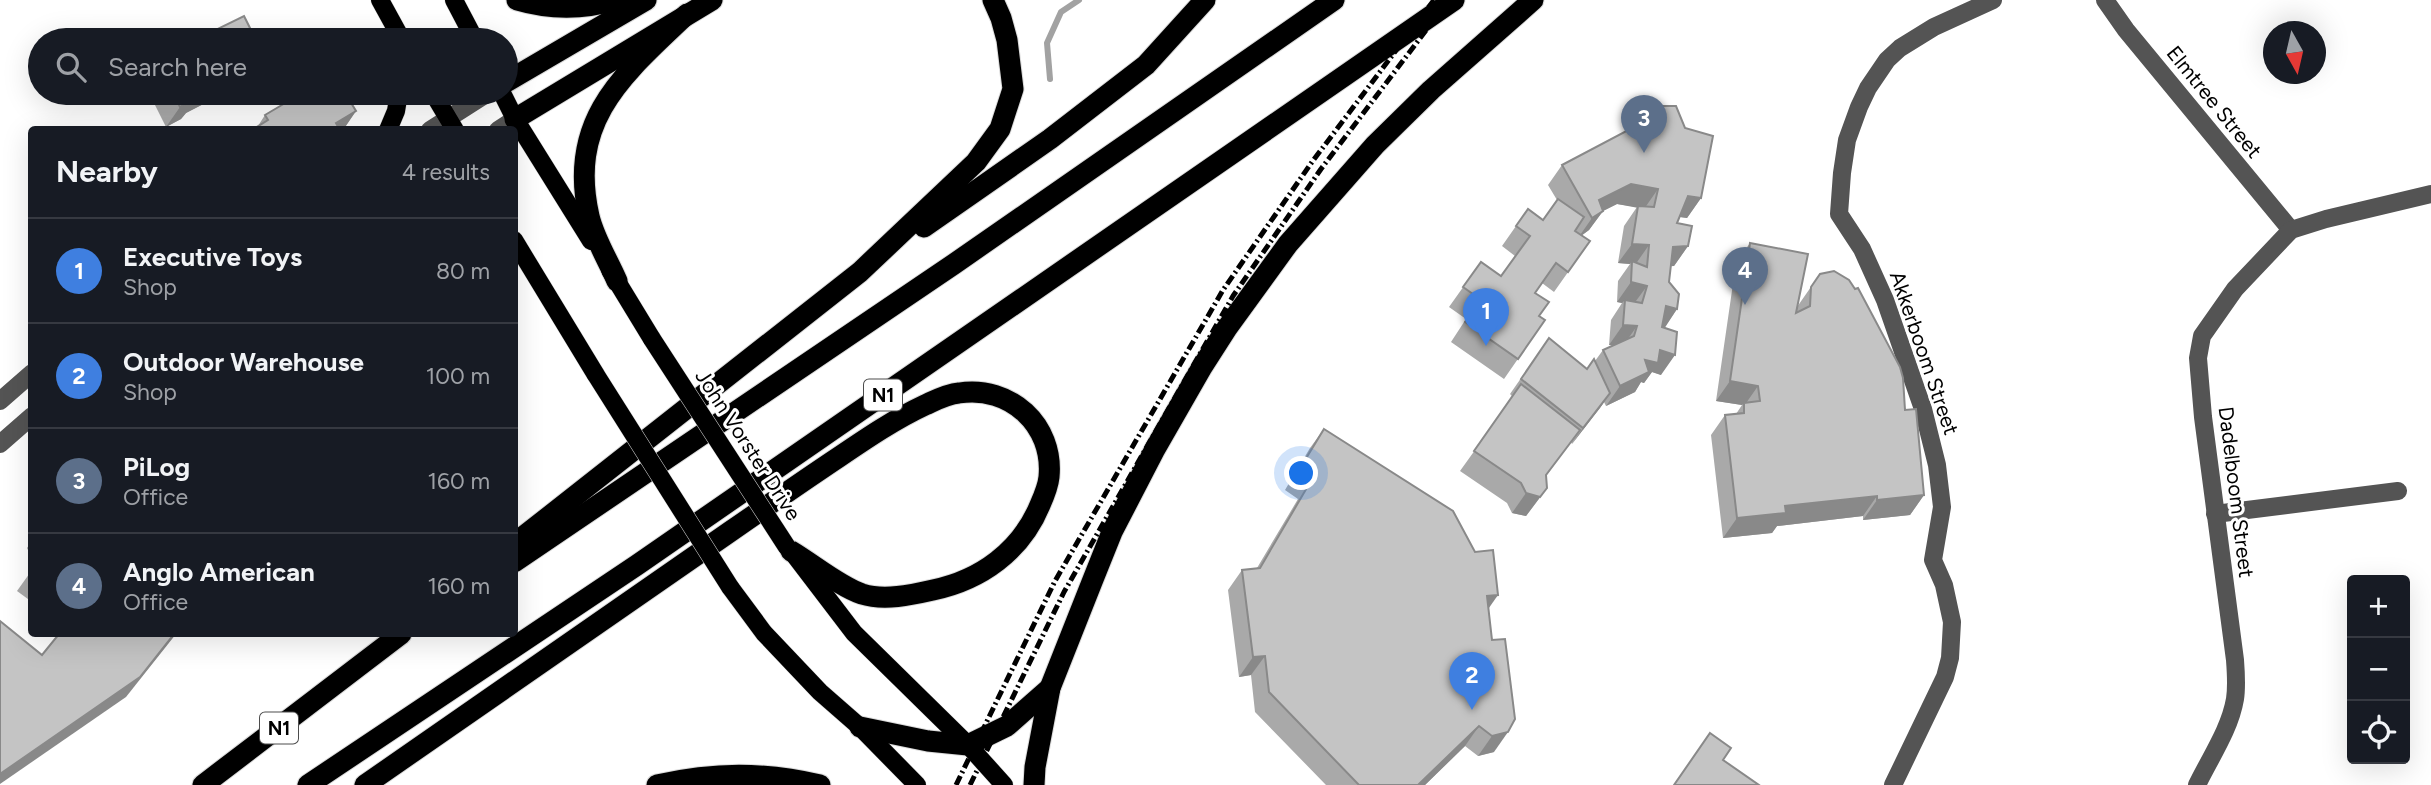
<!DOCTYPE html>
<html lang="en">
<head>
<meta charset="utf-8">
<style>
	:root { --surface:#171b24; --page:#20242c; --text:#f1f3f6; --muted:#9ea1a6; --line:#363941; --accent:#b45309 }
	body { margin:0; font-family:Figtree,sans-serif; background:var(--page); color:var(--text) }
	.controls { position:absolute; right:21px; bottom:21px; display:grid; overflow:hidden; border-radius:7px; box-shadow:0 7px 28px #0002 }
	.controls button { width:63px; height:63px; display:grid; place-items:center; padding:0; border:0; border-bottom:2px solid var(--line); background:var(--surface); color:var(--text); font:35px sans-serif }
	.compass { position:absolute; left:2263px; top:21px; width:63px; height:63px; border-radius:50%; background:var(--surface); box-shadow:0 7px 28px #0002; rotate:172deg }
	.you { position:absolute; left:1302px; top:474px; width:24px; height:24px; margin:-18px; border:5px solid #fff; border-radius:50%; background:#1a73e8; box-shadow:0 0 0 10px #1a73e833 }
	.badge { display:grid; place-items:center; width:46px; height:46px; border-radius:50%; background:var(--accent); color:#fff; font-size:23px; font-weight:700 }
	.pin { position:absolute; translate:-50% -58px; filter:drop-shadow(0 2px 4px #0008) }
	.pin::after { content:''; position:absolute; top:37px; width:24px; height:21px; background:inherit; clip-path:polygon(0 0,100% 0,50% 100%) }
	.list { margin:0; padding:0; list-style:none }
	h2 { display:flex; justify-content:space-between; align-items:center; height:91px; margin:0; padding:0 28px; font-size:30px }
	h2 small { font-size:23px; font-weight:400; color:var(--muted) }
	.list li { display:grid; grid-template-columns:46px 1fr auto; gap:21px; align-items:center; box-sizing:border-box; height:105px; padding:0 28px; border-top:2px solid var(--line) }
	.list b { display:block; font-size:26px; white-space:nowrap }
	.list p { margin:0; font-size:23px; white-space:nowrap; color:var(--muted) }
	.list em { font-size:23px; font-style:normal; color:var(--muted) }
	.icon { flex:none; width:38px; height:38px; fill:none; stroke:currentColor; stroke-width:2; stroke-linecap:round; stroke-linejoin:round }
	.map { position:relative; flex:none; width:2431px; height:785px; overflow:hidden }
	.search { position:absolute; background:var(--surface); box-shadow:0 7px 28px #0002; left:28px; top:28px; width:490px; height:77px; display:flex; align-items:center; gap:18px; box-sizing:border-box; padding:0 24px; border-radius:38px; color:var(--muted); font-size:26px }
	.panel { position:absolute; background:var(--surface); box-shadow:0 7px 28px #0002; left:28px; top:126px; width:490px; height:511px; border-radius:7px }
	.map>svg:first-child { display:block }
	.lines { fill:none; stroke-linecap:round; stroke-linejoin:round }
	.stream { stroke:#a2a2a2; stroke-width:6 }
	.major-casing { stroke:#dbdbdb; stroke-width:19 }
	.highway-casing { stroke:#dbdbdb; stroke-width:23 }
	.minor { stroke:#545454; stroke-width:18 }
	.major { stroke:#000; stroke-width:18 }
	.highway { stroke:#000; stroke-width:21 }
	.rail { stroke:#000; stroke-width:5; stroke-dasharray:10 3.5 2 3.5; stroke-linecap:butt }
	.major-bridge-casing { stroke:#dbdbdb; stroke-width:19; stroke-linecap:butt }
	.major-bridge { stroke:#000; stroke-width:18 }
	.wall { fill:#a9a9a9 }
	.shaded-wall { fill:#898989 }
	.building { fill:#c4c4c4; stroke:#898989; stroke-width:2 }
	.labels { text-anchor:middle; stroke-width:6; stroke-linejoin:round; paint-order:stroke }
	.shield { fill:#fff; stroke:#4c4c4c; stroke-width:2 }
	.shield-label { font-size:19px; font-weight:bold; fill:#000 }
	.street-label { font-size:21px; fill:#000; stroke:#fff }
</style>
</head>
<body>
<div class="map">
<svg width="2431" height="785" viewBox="0 0 2431 785">
	<rect width="100%" height="100%" fill="#fff"/>
	<g class="lines">
		<!-- stream -->
		<path class="stream" d="M1050,79L1047,43L1061,12L1079,0"/>
		<!-- major casing -->
		<g class="major-casing">
			<g id="major">
				<path d="M380,0L402,40"/>
				<path d="M454,0L475,40"/>
				<path d="M433,93L455,130"/>
				<path d="M502,93L515,119L591,241"/>
				<path d="M388,130L396,111L399,93"/>
				<path d="M514,240L596,375"/>
				<path d="M610,270L652,339"/>
				<path d="M796,557L854,633L968,745L1004,785"/>
				<path d="M730,587L764,633L820,692L860,727L917,785"/>
			</g>
		</g>
		<!-- highway casing -->
		<g class="highway-casing">
			<g id="highway">
				<path d="M517,0C551,10 582,10 616,0"/>
				<path d="M506,82L646,0"/>
				<path d="M515,119L712,0"/>
				<path d="M924,227L1050,139L1146,65L1205,0"/>
				<path d="M617,281C608,260 594,238 589,216C567,119 624,74 687,14"/>
				<path d="M514,544L860,272L976,162L1000,129L1013,89L1007,40L1001,18L993,0"/>
				<path d="M514,562L954,264L1334,0"/>
				<path d="M860,727L928,741L968,745L1007,726L1050,688"/>
				<path d="M203,785L401,634"/>
				<path d="M308,785L637,565L1454,0"/>
				<path d="M365,785C487,700 609,615 731,531C767,506 803,481 839,457C867,438 895,419 925,405C936,400 947,394 959,393C1010,385 1054,425 1049,477C1048,487 1044,496 1040,505C1021,551 981,580 933,590C911,595 884,601 862,594C839,586 813,564 791,551"/>
				<path d="M657,785C715,772 763,772 820,785"/>
				<path d="M1034,785L1035,767L1050,688L1092,582L1112,532L1155,449L1202,367L1227,328L1288,244L1375,145L1431,90L1533,0"/>
			</g>
		</g>
		<!-- minor -->
		<g class="minor">
			<path d="M2105,0L2126,30L2291,230"/>
			<path d="M430,130L488,93"/>
			<path d="M498,130L515,119"/>
			<path d="M0,401L32,373"/>
			<path d="M0,444L32,416"/>
			<path d="M2215,514L2398,491"/>
			<path d="M1893,785L1945,677L1950,658L1952,622L1944,585L1933,560L1942,507L1937,465L1923,409L1885,300L1862,249L1839,214L1842,173L1847,140L1859,107L1868,88L1887,60L1900,48L1934,27L1993,0"/>
			<path d="M2197,785C2210,758 2230,729 2235,699C2237,686 2236,673 2235,660L2203,417L2198,358L2202,336L2235,289L2291,230L2326,219L2431,194"/>
		</g>
		<!-- major -->
		<use href="#major" class="major"/>
		<!-- highway -->
		<use href="#highway" class="highway"/>
		<!-- rail -->
		<g class="rail">
			<path d="M956,785L1055,581L1223,290L1312,162L1434,0"/>
			<path d="M970,785L1064,592L1233,296L1321,169L1449,0"/>
		</g>
		<!-- major-bridge casing -->
		<g class="major-bridge-casing">
			<g id="major-bridge">
				<path d="M652,339L787,547"/>
				<path d="M596,375L730,587"/>
			</g>
		</g>
		<!-- major-bridge -->
		<use href="#major-bridge" class="major-bridge"/>
	</g>
	<!-- wall -->
	<g class="wall">
		<path d="M149,93H219L215,98L186,113L181,119L166,127Z"/>
		<path d="M304,93H345L356,111L343,130H252L258,126L265,115L294,102L300,99Z"/>
		<path d="M1562,165L1701,198L1687,218L1679,217L1677,223L1688,246L1674,266H1671L1669,282L1677,309L1664,328L1661,375L1652,372L1644,383L1641,382L1635,392L1606,406L1604,402L1572,444L1571,442L1546,476L1547,488L1526,516L1512,513L1507,503L1460,471L1513,397L1510,394L1549,338L1587,369L1595,361L1603,350L1614,345H1609L1611,320L1622,303L1617,302L1618,281L1630,264L1618,263L1624,226L1637,207L1617,204L1603,211L1589,230L1581,236L1590,241L1554,292L1542,283L1535,293L1539,316L1545,320L1504,379L1451,342L1466,319L1449,307L1481,262L1501,276L1515,256L1502,246L1528,209L1543,220L1557,200L1548,185Z"/>
		<path d="M1750,243L1796,313H1797V307L1820,274L1905,410L1924,495L1910,515L1863,520V516L1777,526L1772,533L1723,538L1711,435L1725,415L1736,414L1742,405L1716,401L1736,263Z"/>
		<path d="M1324,429L1488,610L1494,752L1478,756L1465,746L1425,785H1326L1255,712L1251,675L1239,677L1228,590L1242,570L1257,568L1298,499L1285,490L1310,448Z"/>
		<path d="M32,541V558L27,548Z"/>
		<path d="M32,570V602L17,591Z"/>
	</g>
	<!-- shaded-wall -->
	<g class="shaded-wall">
		<path d="M200,93H219L215,98L186,113L181,119L166,127L180,107L193,96Z"/>
		<path d="M356,111L343,130H332L336,123Z"/>
		<path d="M1631,184L1658,189L1644,209L1617,204L1603,211L1589,230L1578,238L1592,218L1599,200Z"/>
		<path d="M1688,196L1701,198L1687,218L1674,216Z"/>
		<path d="M1632,244L1649,245L1635,265L1632,261L1630,264L1618,263Z"/>
		<path d="M1688,246L1674,266L1659,267L1673,247Z"/>
		<path d="M1631,282L1647,286L1633,305L1625,300L1622,303L1617,302Z"/>
		<path d="M1666,306L1677,309L1664,329L1652,326Z"/>
		<path d="M1623,325L1637,326L1623,346L1609,345Z"/>
		<path d="M1660,350L1675,355L1661,375L1652,372L1644,383L1641,382L1635,392L1606,406L1620,386L1645,360Z"/>
		<path d="M1730,381L1758,386L1744,406V403L1742,405L1716,401Z"/>
		<path d="M1610,393L1600,408L1572,444L1583,428Z"/>
		<path d="M1547,488L1526,516L1512,513L1526,493Z"/>
		<path d="M1924,495L1910,515L1863,520L1877,500Z"/>
		<path d="M1877,496L1863,516L1777,526L1772,533L1723,538L1737,518L1785,506Z"/>
		<path d="M1498,595L1484,615L1487,596Z"/>
		<path d="M174,634H176L126,697L0,784V774Z"/>
		<path d="M1265,656L1251,675L1239,677L1253,657Z"/>
		<path d="M1479,726L1465,746L1425,785H1418Z"/>
		<path d="M1508,732L1494,752L1478,756L1492,736Z"/>
	</g>
	<!-- building -->
	<g class="building">
		<path d="M244,16L256,40H199V38Z"/>
		<path d="M173,93H200L193,96L195,99L180,107Z"/>
		<path d="M310,93H345L356,111L336,123L340,130H252L268,120L265,115L292,99L294,102Z"/>
		<path d="M1655,106H1676L1685,128L1713,136L1701,198L1688,196L1677,223L1692,226L1688,246L1673,247L1669,282L1679,294L1677,309L1666,306L1662,327L1677,332L1675,355L1660,350L1658,363L1645,360L1649,372L1620,386L1603,350L1634,336L1637,326L1623,325L1625,300L1642,303L1647,286L1631,282L1632,261L1647,267L1649,245L1632,244L1638,206L1654,207L1658,189L1631,184L1599,200L1603,211L1592,218L1562,165L1638,125Z"/>
		<path d="M1558,199L1584,217L1575,231L1590,241L1568,272L1556,263L1535,293L1549,302L1539,316L1545,320L1518,359L1465,322L1480,299L1463,287L1481,262L1501,276L1530,236L1516,226L1528,209L1543,220Z"/>
		<path d="M1750,243L1808,254L1796,313L1810,306L1811,287L1820,274L1834,271L1849,280L1855,289L1858,288L1900,367L1903,378L1905,410L1916,409L1924,495L1877,500V496L1785,506L1786,513L1737,518L1725,415L1744,413V403L1760,401L1758,386L1730,381Z"/>
		<path d="M1549,338L1587,369L1594,359L1610,393L1583,428L1521,379Z"/>
		<path d="M1521,384L1580,430L1546,475L1547,488L1540,497L1526,493L1521,483L1474,451Z"/>
		<path d="M1324,429L1453,511L1475,552L1493,550L1498,595L1487,596L1492,640L1505,639L1515,719L1508,732L1492,736L1479,726L1418,785H1359L1269,692L1265,656L1253,657L1242,570L1260,568L1312,479L1299,470Z"/>
		<path d="M0,621L42,655L59,634H174L140,677L0,774Z"/>
		<path d="M1710,733L1731,748L1723,760L1759,785H1674Z"/>
	</g>
	<g class="labels">
		<!-- shield labels -->
		<g class="shield">
			<rect x="864" y="379.5" width="38" height="31" rx="5"/>
			<rect x="260" y="712.5" width="38" height="31" rx="5"/>
		</g>
		<g class="shield-label">
			<text x="883" y="402">N1</text>
			<text x="279" y="735">N1</text>
		</g>
		<!-- street labels -->
		<g class="street-label">
			<text transform="translate(2214 102) rotate(51)" y="7">Elmtree Street</text>
			<text transform="translate(1924 353) rotate(71)" y="7">Akkerboom Street</text>
			<text transform="translate(748 445) rotate(57)" y="7">John Vorster Drive</text>
			<text transform="translate(2236 492) rotate(83)" y="7">Dadelboom Street</text>
		</g>
	</g>
</svg>
<div class="controls">
<button>+</button>
<button>−</button>
<button><svg class="icon" aria-label="locate" viewBox="0 0 24 24"><circle cx="12" cy="12" r="6"/><path d="M12 2v4M12 18v4M2 12h4M18 12h4"/></svg></button>
</div>
<svg class="compass" viewBox="-18 -18 36 36"><path d="M0-13l5 13h-10z" fill="#e53935"/><path d="M0 13l5-13h-10z" fill="#9ea1a6"/></svg>
<div class="you"></div>
<div class="pin badge" style="left:1486px;top:346px;background:#3f7fe0">1</div>
<div class="pin badge" style="left:1472px;top:710px;background:#3f7fe0">2</div>
<div class="pin badge" style="left:1644px;top:153px;background:#5c6f8a">3</div>
<div class="pin badge" style="left:1745px;top:305px;background:#5c6f8a">4</div>
<div class="search"><svg class="icon" aria-label="search" viewBox="0 0 24 24"><circle cx="10" cy="10" r="6"/><path d="M15 15l6 6"/></svg>Search here</div>
<section class="panel">
<h2>Nearby<small>4 results</small></h2>
<ul class="list">
<li><span class="badge" style="background:#3f7fe0">1</span><div><b>Executive Toys</b><p>Shop</p></div><em>80 m</em></li>
<li><span class="badge" style="background:#3f7fe0">2</span><div><b>Outdoor Warehouse</b><p>Shop</p></div><em>100 m</em></li>
<li><span class="badge" style="background:#5c6f8a">3</span><div><b>PiLog</b><p>Office</p></div><em>160 m</em></li>
<li><span class="badge" style="background:#5c6f8a">4</span><div><b>Anglo American</b><p>Office</p></div><em>160 m</em></li>
</ul>
</section>
</div>
</body>
</html>
